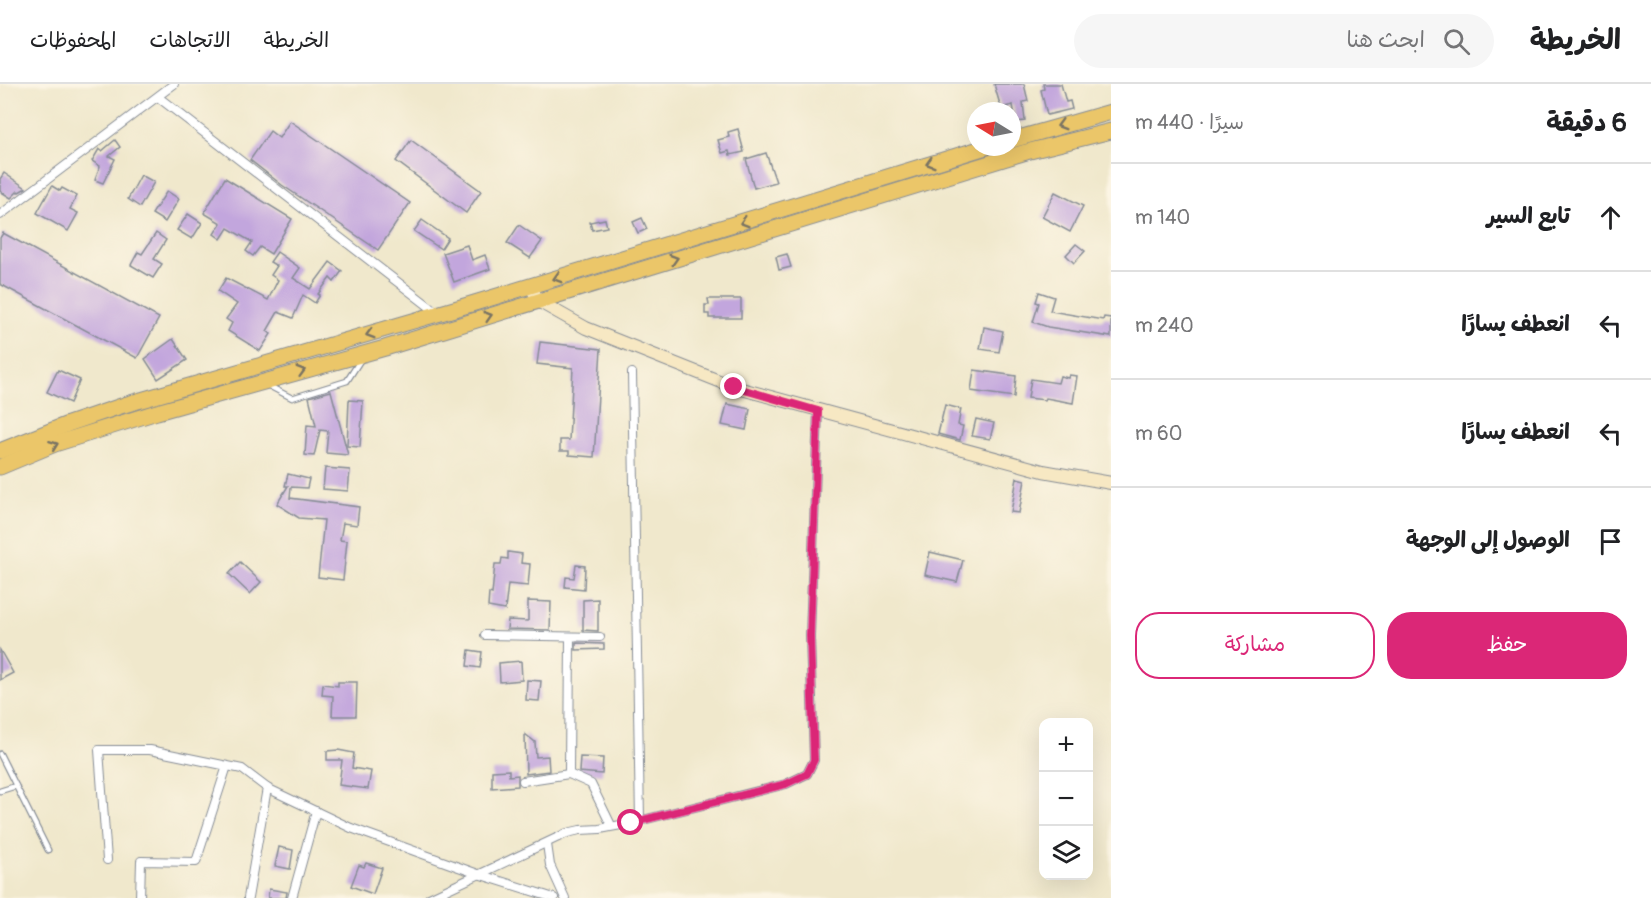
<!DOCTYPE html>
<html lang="ar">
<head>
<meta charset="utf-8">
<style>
	:root { --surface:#fff; --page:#f6f6f6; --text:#202124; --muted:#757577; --line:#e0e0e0; --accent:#db2777 }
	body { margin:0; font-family:Pangolin,"Playpen Sans Arabic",sans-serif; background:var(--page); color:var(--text); direction:rtl }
	.controls { position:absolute; right:18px; bottom:18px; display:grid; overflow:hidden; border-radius:12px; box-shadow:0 6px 24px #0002 }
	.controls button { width:54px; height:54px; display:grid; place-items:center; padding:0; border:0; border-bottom:2px solid var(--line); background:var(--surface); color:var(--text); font:30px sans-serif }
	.compass { position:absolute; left:967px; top:18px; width:54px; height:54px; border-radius:50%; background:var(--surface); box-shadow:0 6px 24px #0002; rotate:280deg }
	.stop { position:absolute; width:18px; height:18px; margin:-14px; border:4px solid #db2777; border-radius:50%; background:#fff }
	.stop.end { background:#db2777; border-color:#fff; box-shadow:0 2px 6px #0008 }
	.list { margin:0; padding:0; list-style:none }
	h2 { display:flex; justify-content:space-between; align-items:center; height:78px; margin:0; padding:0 24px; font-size:26px }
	h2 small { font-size:20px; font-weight:400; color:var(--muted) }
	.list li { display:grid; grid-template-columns:39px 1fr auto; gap:18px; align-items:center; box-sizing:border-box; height:108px; padding:0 24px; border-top:2px solid var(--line) }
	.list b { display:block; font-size:22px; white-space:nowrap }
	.list em { font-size:20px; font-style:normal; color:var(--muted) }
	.actions { display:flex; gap:12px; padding:18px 24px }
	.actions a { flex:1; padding:14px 0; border:2px solid var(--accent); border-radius:24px; text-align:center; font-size:21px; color:var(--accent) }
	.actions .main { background:var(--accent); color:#fff }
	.icon { flex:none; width:33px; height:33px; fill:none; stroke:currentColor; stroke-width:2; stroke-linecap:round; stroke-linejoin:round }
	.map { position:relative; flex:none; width:1111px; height:814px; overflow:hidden; direction:ltr }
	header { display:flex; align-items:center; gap:36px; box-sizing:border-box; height:84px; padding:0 30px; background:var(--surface); border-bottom:2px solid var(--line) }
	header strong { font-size:28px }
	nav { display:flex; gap:33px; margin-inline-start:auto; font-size:21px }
	.search { width:420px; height:54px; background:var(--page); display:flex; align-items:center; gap:15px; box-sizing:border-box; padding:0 21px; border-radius:33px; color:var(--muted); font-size:22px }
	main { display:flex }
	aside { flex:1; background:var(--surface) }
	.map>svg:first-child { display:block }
	.building { fill:#c2a6dd }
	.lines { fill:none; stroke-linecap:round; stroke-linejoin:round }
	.lane-casing { stroke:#868c95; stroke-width:7 }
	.street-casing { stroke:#868c95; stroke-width:10 }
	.secondary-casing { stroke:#868c95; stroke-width:14 }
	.highway-casing { stroke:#868c95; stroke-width:17 }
	.lane { stroke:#fff; stroke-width:4.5 }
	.street { stroke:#fff; stroke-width:8 }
	.secondary { stroke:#f7e8c3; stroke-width:12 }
	.highway { stroke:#ebc669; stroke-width:15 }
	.oneway { stroke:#797363 }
	.route { stroke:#db2777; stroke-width:8 }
</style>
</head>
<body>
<header>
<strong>الخريطة</strong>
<div class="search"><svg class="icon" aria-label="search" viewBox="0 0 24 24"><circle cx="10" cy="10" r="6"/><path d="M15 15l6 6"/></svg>ابحث هنا</div>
<nav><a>الخريطة</a><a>الاتجاهات</a><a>المحفوظات</a></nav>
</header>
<main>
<aside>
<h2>6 دقيقة<small>سيرًا · 440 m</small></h2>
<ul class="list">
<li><svg class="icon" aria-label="ahead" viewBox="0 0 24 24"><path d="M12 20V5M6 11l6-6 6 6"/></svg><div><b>تابع السير</b></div><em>140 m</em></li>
<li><svg class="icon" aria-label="left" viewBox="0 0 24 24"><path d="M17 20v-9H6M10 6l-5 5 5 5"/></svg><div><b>انعطف يسارًا</b></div><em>240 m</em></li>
<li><svg class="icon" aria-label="left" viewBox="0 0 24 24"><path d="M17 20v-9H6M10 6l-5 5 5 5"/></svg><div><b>انعطف يسارًا</b></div><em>60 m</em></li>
<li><svg class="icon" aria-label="arrive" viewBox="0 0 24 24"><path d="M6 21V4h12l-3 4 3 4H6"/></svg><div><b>الوصول إلى الوجهة</b></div></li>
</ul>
<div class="actions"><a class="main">حفظ</a><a>مشاركة</a></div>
</aside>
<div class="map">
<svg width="1111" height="814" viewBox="0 0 1111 814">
	<rect width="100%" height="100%" fill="#fcf5e5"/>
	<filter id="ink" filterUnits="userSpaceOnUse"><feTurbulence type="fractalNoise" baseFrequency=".0167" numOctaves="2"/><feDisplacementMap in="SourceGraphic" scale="12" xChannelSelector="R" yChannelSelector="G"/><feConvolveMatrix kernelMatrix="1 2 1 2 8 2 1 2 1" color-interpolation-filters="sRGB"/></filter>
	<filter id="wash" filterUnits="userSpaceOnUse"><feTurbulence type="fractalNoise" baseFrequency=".008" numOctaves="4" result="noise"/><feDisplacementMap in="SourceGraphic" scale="24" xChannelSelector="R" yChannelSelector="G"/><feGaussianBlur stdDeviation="1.35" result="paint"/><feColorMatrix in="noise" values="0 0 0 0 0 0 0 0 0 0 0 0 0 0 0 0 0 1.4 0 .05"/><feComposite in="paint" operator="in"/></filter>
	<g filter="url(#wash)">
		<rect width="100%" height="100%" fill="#f0e8cc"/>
		<g id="blocks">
			<!-- building -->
			<g class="building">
				<path d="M994,0H1024L1028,17L1023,18L1025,37L1016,38L1013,21L1001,24Z"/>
				<path d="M1043,0H1061L1066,18L1070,17L1072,25L1047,31L1041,6L1044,5Z"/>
				<path d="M290,37L410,119L378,166L282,101L250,76L270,47L279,54Z"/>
				<path d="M738,45L744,68L730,71L729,67L722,69L718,56L729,53L728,48Z"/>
				<path d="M115,56L120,63L109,72L115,75L103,99L95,96L100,82L92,77L99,65L102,67Z"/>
				<path d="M411,56L481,107L466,129L396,77Z"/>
				<path d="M766,69L776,98L754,104L746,75Z"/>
				<path d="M4,89L26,104L19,108L18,107L11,114L0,107V95Z"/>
				<path d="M141,91L154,98L140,123L128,115Z"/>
				<path d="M225,94L292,135L271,170L260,163L253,172L246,167L252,158L228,144L221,155L214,150L221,139L204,129Z"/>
				<path d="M52,102L60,107L62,104L77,112L70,125L78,129L68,147L37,129Z"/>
				<path d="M167,107L179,115L165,138L152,130Z"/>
				<path d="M1055,108L1083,122L1070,148L1042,133Z"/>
				<path d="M188,130L202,139L192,155L177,146Z"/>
				<path d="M642,134L647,145L638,149L633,138Z"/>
				<path d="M605,135L607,143L592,146L590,138Z"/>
				<path d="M422,136L448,154L441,165L414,147Z"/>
				<path d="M519,141L542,157L530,174L507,159Z"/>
				<path d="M3,149L159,234L137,274L0,200V154Z"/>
				<path d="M156,149L166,156L154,175L162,180L153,194L131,181L138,168L142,170Z"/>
				<path d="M1076,160L1085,167L1074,179L1066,171Z"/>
				<path d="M467,161L472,176L485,171L490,185L454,198L443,169Z"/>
				<path d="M277,168L300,184L293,194L310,205L330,178L342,187L334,198L330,194L318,210L320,211L315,219L303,211L293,234L278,228L267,247L271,250L260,267L228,247L232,239L226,235L237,220L218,207L226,194L268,216L278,196L271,191L277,182L270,178Z"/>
				<path d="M787,170L791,183L779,186L776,173Z"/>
				<path d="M1039,208L1054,213L1050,227L1103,236L1104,233L1111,234V253L1048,243L1033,238L1039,219L1036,218Z"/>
				<path d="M708,215H741V234H709V230H705V221H709Z"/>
				<path d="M984,243L1003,247L999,268L980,265Z"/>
				<path d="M173,255L187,276L158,295L145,275Z"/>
				<path d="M540,258L601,265L594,373L569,371V367H560V356H569L573,284L537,280Z"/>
				<path d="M58,286L80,296L70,319L47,308Z"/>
				<path d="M974,286L1016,292L1014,313L971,307Z"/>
				<path d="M1069,291L1077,292L1073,319L1046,314L1045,316L1028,314L1031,295L1058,299L1060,292L1068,294Z"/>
				<path d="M331,307L348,371L326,369L328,347L320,346L314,372L305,371L307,341L316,342L309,313Z"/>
				<path d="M349,316L363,317L360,363L347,362Z"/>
				<path d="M727,320L750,325L746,346L722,341Z"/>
				<path d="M945,321L961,325L958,341L963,342L960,356L938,350Z"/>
				<path d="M976,335L994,339L990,355L972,352Z"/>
				<path d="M325,384L350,386L348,407L323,405Z"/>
				<path d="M288,390L309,395L307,404L291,403L290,414L359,423L357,441L343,439L340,456L347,457L343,496L318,493L324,436L299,434L277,420L288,402H285Z"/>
				<path d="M1017,394L1025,396L1019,429L1011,428Z"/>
				<path d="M508,468L522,470L521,479L530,480L528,502L508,500L505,526L488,523L489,509L492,510L495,480H501L502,474L508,475Z"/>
				<path d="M930,468L963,476L957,498L925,491Z"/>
				<path d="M240,478L261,498L250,510L229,490Z"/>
				<path d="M576,481L585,482L584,505L565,503L566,493L574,494Z"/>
				<path d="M598,515V547L583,546V516Z"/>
				<path d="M528,517L551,518L550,546L507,545L508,536L528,537Z"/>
				<path d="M576,559L604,560V565L576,566Z"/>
				<path d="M0,566L13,589L0,596Z"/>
				<path d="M469,566L482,568L480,584L467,582Z"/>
				<path d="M521,577L522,596L500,598L499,579Z"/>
				<path d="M527,596L541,597L539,617L526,616Z"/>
				<path d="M338,598H357L356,632H332L333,612L322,611L323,600L338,602Z"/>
				<path d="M525,650L535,658L536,673L548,672L549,687L526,690Z"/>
				<path d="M338,666L354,669L352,684L371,687L368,705L339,701L342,676H327V667Z"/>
				<path d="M580,673L603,674L602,690L579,688Z"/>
				<path d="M509,686V692L518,691V702L492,704V687Z"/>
				<path d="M279,763L293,766L290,785L275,782Z"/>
				<path d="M366,779L382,784L373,810L351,802L359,781L364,783Z"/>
				<path d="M269,805L287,808L286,814H268Z"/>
			</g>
		</g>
	</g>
	<g filter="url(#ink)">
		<use href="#blocks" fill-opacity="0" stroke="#868c95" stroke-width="1.5"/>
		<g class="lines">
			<!-- lane casing -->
			<g class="lane-casing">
				<g id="lane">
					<path d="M267,301L292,314L347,297L361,275"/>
					<path d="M0,670L48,766"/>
					<path d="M0,707L16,702"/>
				</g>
			</g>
			<!-- street casing -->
			<g class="street-casing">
				<g id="street">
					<path d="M158,13L439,230"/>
					<path d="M0,131L174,0"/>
					<path d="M632,289L640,736"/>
					<path d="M485,551L600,553"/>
					<path d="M569,690L570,553"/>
					<path d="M523,697L569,690L591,700L610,739"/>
					<path d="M547,760L550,781L565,814"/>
					<path d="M107,776L99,666H150L242,685L267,704L351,744L478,790L554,814"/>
					<path d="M140,814L141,777L196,778L227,682"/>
					<path d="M248,814L267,704"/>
					<path d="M292,814L316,727"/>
					<path d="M429,814L567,749L580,746L600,745L631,739L786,700L807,690L814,676L810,552L818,326"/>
				</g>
			</g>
			<!-- secondary casing -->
			<g class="secondary-casing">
				<path id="secondary" d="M531,202L538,217L586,244L734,303L1043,387L1111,399"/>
			</g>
			<!-- highway casing -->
			<g class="highway-casing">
				<g id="highway">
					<path d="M1012,56L1111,28"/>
					<path d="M0,367L68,340L124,321L468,221L986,63"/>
					<path d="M0,383L55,360L157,328L385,264L1026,68L1111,47"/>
				</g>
			</g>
			<!-- lane -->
			<use href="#lane" class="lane"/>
			<!-- street -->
			<use href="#street" class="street"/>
			<!-- secondary -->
			<use href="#secondary" class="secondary"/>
			<!-- highway -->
			<use href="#highway" class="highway"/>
		</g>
		<!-- one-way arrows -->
		<defs><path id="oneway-chevron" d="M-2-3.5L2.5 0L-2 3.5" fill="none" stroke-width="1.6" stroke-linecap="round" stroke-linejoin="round" transform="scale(1.5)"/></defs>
		<g class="oneway">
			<use href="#oneway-chevron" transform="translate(1061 41) rotate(164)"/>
			<use href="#oneway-chevron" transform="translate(930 79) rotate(163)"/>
			<use href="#oneway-chevron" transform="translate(744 138) rotate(163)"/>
			<use href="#oneway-chevron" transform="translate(674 175) rotate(-17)"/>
			<use href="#oneway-chevron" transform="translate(557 194) rotate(163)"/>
			<use href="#oneway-chevron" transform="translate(488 232) rotate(-17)"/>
			<use href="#oneway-chevron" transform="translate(370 250) rotate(164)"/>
			<use href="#oneway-chevron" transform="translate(301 287) rotate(-16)"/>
			<use href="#oneway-chevron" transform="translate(54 361) rotate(-21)"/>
		</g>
	</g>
	<g class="lines" filter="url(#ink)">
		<!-- route -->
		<path class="route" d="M631,739L786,700L807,690L814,676L810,552L818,327L734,303"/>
	</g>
</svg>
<div class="controls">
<button>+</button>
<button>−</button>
<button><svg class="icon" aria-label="layers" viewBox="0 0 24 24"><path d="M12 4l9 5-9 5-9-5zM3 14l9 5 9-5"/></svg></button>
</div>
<svg class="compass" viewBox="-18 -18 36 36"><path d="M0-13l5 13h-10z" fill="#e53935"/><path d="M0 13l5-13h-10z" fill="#757577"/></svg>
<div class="stop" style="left:631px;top:739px"></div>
<div class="stop end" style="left:734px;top:303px"></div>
</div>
</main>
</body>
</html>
